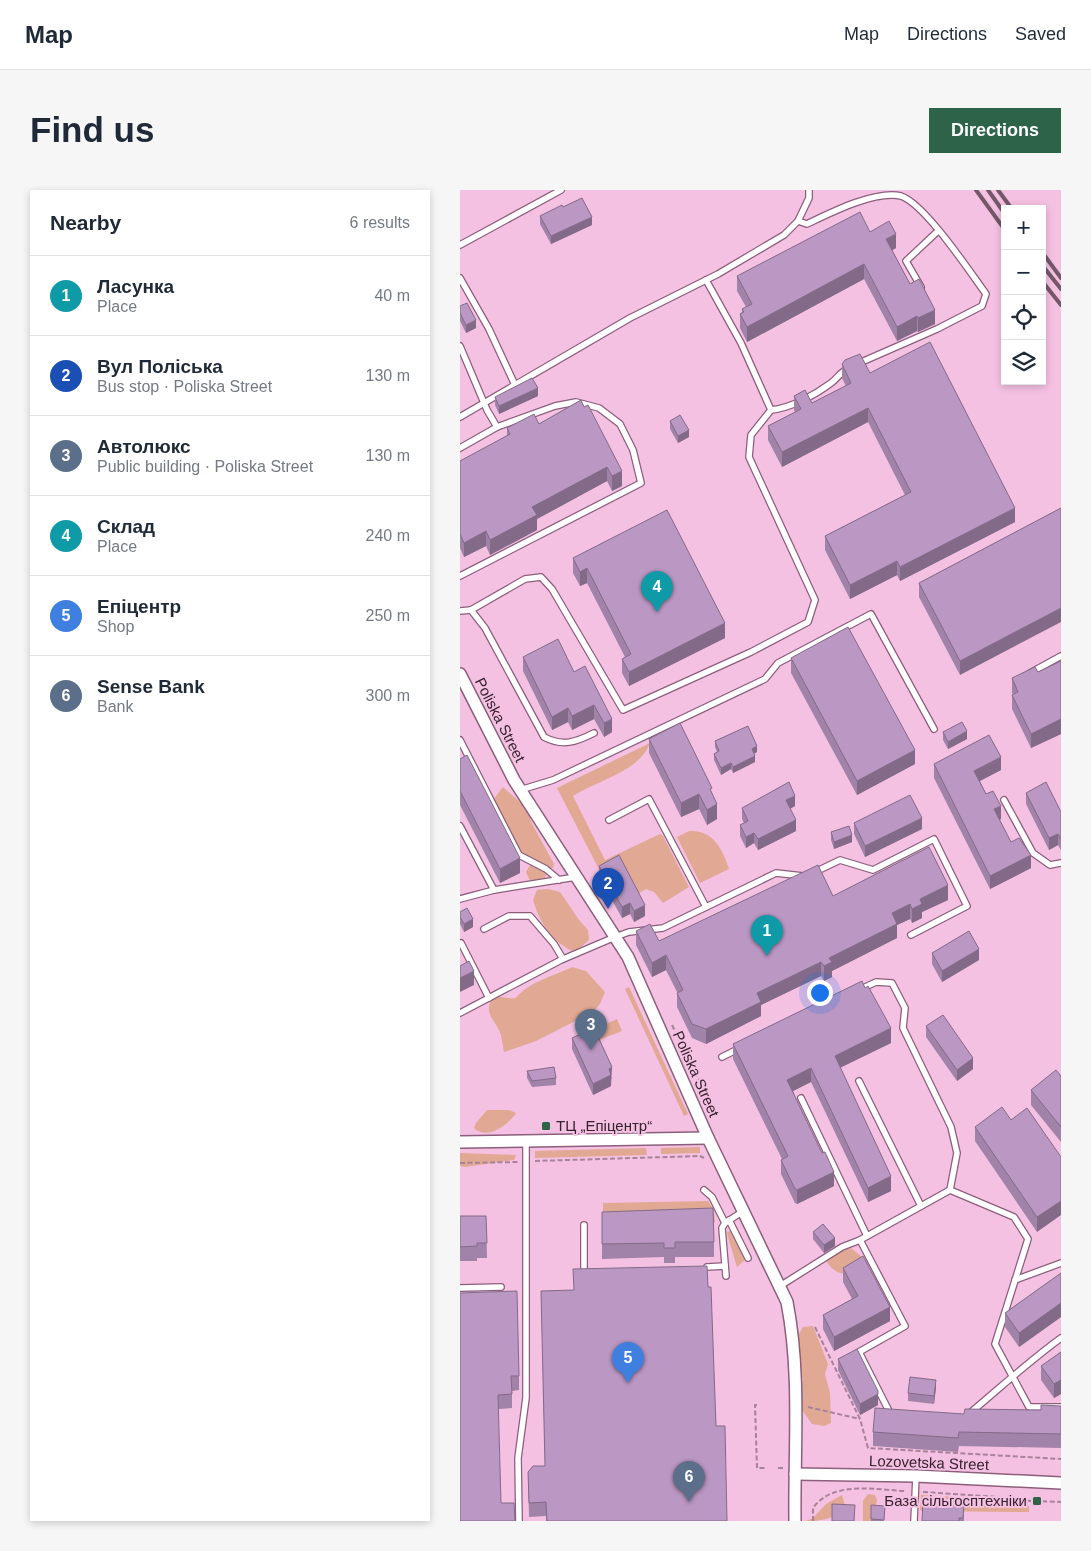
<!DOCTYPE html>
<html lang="en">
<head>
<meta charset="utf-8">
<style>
	:root { --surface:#fff; --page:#f6f6f7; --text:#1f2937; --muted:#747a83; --line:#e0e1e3; --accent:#2d6349 }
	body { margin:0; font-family:Arial,sans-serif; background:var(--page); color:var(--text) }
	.controls { position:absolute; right:15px; top:15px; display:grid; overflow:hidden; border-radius:0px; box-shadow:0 2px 8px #0003 }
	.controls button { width:45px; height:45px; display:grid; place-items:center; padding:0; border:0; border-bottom:1px solid var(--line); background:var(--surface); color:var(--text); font:25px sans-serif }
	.you { position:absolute; left:359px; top:802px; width:18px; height:18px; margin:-12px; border:4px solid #fff; border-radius:50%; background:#1a73e8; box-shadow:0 0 0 8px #1a73e833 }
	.badge { display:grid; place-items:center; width:32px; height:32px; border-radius:50%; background:var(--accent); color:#fff; font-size:16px; font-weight:700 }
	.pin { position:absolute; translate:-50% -41px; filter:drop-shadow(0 1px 2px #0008) }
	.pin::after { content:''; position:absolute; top:26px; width:18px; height:15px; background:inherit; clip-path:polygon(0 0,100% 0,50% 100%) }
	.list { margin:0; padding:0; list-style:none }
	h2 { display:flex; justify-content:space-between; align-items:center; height:65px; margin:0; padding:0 20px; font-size:21px }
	h2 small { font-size:16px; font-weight:400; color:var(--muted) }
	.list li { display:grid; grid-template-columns:32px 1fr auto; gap:15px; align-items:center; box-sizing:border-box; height:80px; padding:0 20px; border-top:1px solid var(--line) }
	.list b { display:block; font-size:19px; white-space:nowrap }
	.list p { margin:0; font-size:16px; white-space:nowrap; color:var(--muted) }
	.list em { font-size:16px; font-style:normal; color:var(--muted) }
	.icon { flex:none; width:28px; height:28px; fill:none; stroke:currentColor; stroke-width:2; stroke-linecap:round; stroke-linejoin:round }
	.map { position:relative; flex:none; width:601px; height:1331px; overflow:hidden; border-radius:0px }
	header { display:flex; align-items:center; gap:30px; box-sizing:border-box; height:70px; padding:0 25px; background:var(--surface); border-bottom:1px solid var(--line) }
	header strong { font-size:24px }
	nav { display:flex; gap:28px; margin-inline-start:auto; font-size:18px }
	.intro { display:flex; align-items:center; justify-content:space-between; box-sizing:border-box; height:120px; padding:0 30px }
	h1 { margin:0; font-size:35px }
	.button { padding:12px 22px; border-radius:0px; background:var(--accent); color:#fff; font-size:18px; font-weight:700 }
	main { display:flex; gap:30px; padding:0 30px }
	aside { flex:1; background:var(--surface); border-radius:0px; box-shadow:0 2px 8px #0003 }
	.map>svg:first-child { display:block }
	.green { fill:#e1a893 }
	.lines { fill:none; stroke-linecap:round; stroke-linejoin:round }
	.lane-casing { stroke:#8c5e7c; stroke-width:8 }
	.street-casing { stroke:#8c5e7c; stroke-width:14 }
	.path { stroke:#a8819a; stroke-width:2; stroke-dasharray:5 2.5; stroke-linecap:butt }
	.lane { stroke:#fff; stroke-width:5.5 }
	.street { stroke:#fff; stroke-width:11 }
	.rail { stroke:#75576a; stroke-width:4 }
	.wall { fill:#a182a8 }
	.shaded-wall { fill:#836a88 }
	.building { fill:#bb97c3; stroke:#836a88 }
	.poi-dot { fill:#2d6349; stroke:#f5c1e2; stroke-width:2 }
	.labels { text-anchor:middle; stroke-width:4; stroke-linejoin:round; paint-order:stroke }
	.street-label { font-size:15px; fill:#36222f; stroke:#f5c1e2 }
	.poi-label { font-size:15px; fill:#36222f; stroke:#f5c1e2; text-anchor:start }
</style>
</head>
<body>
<header>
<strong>Map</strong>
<nav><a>Map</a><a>Directions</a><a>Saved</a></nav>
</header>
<div class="intro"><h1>Find us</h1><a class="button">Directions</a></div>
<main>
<aside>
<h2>Nearby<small>6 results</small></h2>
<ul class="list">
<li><span class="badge" style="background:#0f9aa8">1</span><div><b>Ласунка</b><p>Place</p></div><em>40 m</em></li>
<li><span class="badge" style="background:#1a4fb4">2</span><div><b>Вул Поліська</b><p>Bus stop · Poliska Street</p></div><em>130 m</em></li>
<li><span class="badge" style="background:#5c6f8a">3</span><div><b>Автолюкс</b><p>Public building · Poliska Street</p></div><em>130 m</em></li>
<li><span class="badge" style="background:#0f9aa8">4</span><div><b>Склад</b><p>Place</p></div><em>240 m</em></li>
<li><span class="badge" style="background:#3f7fe0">5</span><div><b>Епіцентр</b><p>Shop</p></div><em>250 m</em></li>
<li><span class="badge" style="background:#5c6f8a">6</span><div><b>Sense Bank</b><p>Bank</p></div><em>300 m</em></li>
</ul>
</aside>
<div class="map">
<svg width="601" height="1331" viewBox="0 0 601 1331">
	<rect width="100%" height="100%" fill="#f5c1e2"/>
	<!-- green -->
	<g class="green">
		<path d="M190,553C179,582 138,590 113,606L145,670L200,644L203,646L229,697L203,713L194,702L186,699L174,706L142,685L97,598Z"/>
		<path d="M43,597L67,618L71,632L94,674L93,678L79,677L86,683L85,691L81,693L70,691L66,682L70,675L52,661L33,610Z"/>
		<path d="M229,641C254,640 262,659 269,679L240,693L217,647Z"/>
		<path d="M88,699L100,702L119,730L128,740L129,750L121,757L112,761C91,750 80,733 73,710L77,700Z"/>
		<path d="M112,777L126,781L145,802L140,814L133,822L76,851L44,862C43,856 42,850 41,845C36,830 22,824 33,807C41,806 46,809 56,808C68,792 94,786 112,777Z"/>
		<path d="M169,797L228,924L224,926L165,799Z"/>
		<path d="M157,829L162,841L136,851L132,840Z"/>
		<path d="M27,920H49L56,923C49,934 27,951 14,938L16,933Z"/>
		<path d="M240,957V963L201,964V958Z"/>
		<path d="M186,958L187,965L75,968V961Z"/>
		<path d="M0,963L56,965L54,970L5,977L0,976Z"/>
		<path d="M248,1011L254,1020L255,1032L143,1030V1013Z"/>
		<path d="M270,1041L285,1070L277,1077L268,1047L267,1042Z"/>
		<path d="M391,1058L402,1067L395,1084C382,1085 374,1083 367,1072L372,1063Z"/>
		<path d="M353,1136L368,1174L365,1184L370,1203L371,1233L364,1236L352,1234L342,1220L340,1203L343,1189L339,1178L337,1147L343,1137Z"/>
		<path d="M408,1304L415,1305L417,1310L413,1331H403V1311Z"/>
		<path d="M382,1305L386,1319C371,1329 363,1331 346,1331L353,1328L366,1314Z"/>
		<path d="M461,1305L530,1309L538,1313L569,1316V1322L463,1321L460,1320Z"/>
	</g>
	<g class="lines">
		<!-- lane casing -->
		<g class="lane-casing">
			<g id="lane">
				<path d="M338,31L347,34C370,23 415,0 441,6C465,14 510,82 526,104L522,116L477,139L397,174"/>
				<path d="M0,55L101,0"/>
				<path d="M0,88L29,139L55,195"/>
				<path d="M246,90L281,153L311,220"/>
				<path d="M461,97L446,71L478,41"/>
				<path d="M0,156L27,220L37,237"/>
				<path d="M0,227L170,128L258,84L324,45L338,31L349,8V0"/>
				<path d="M0,258L37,237L95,216L116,212L139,218L160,234L173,260L181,293L0,386"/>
				<path d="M11,420L65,389L81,387L92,399L163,520L291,462L348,432L355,410L289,267L291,245L311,220C331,218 355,205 371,193C378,188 380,182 389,178"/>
				<path d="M0,421L11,420L25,438L84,547C103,557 116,552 134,543"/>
				<path d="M570,483L601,466"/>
				<path d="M0,550L59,665L86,679L99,690"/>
				<path d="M60,600L93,590L305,489L318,473L411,424L474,539"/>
				<path d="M544,610L573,663L590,675L601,673"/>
				<path d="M149,630L189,609L246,717"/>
				<path d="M0,636L34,700"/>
				<path d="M353,683L380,670L413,680L474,649L507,716L451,745"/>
				<path d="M0,709L34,700L116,687"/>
				<path d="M24,739L49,726H70L94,754L103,769"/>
				<path d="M1,753L29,808"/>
				<path d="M0,823L101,770L155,747L169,742L203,738L316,683L343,686"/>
				<path d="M262,867L278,859"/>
				<path d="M399,891L461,1016"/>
				<path d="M341,908L407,1046"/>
				<path d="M244,1000L252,1007L265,1033"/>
				<path d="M490,1000L554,1027L568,1049L535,1154L569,1217H601"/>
				<path d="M269,1030L288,1068"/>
				<path d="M124,1035V1081L128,1084"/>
				<path d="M400,1050L445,1136L399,1162L431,1225"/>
				<path d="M247,1077L265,1076"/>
				<path d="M266,1086L262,1038L265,1033L285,1020"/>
				<path d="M555,1090L601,1073"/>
				<path d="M320,1096L382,1057L400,1050L490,1000L497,963L491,937L443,838L445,818L432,793L416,792L399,800"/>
				<path d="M0,1098L41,1097"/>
				<path d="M510,1223C540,1198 569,1171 601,1148"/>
				<path d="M59,1331L58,1268L66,1208V951"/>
				<path d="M454,1331L456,1286"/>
			</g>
		</g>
		<!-- street casing -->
		<g class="street-casing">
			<g id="street">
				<path d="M0,484L54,590L168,767L248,948L327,1112C341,1184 334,1258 335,1331"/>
				<path d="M0,952L248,948"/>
				<path d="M335,1284L456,1286L601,1293"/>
			</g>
		</g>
		<!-- path -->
		<g class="path">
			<path d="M212,835L256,924"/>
			<path d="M75,971L240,966L244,968"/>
			<path d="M0,973L58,972"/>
			<path d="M355,1137L400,1229L408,1258L601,1269"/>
			<path d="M297,1215H295L297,1278H305"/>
			<path d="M348,1217L400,1229"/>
			<path d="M318,1278H324"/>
			<path d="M463,1302L540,1307L547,1310L601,1312"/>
			<path d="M353,1331V1318C373,1290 416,1300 446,1301"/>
		</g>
		<!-- lane -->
		<use href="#lane" class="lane"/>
		<!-- street -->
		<use href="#street" class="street"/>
		<!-- rail -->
		<g class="rail">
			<path d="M516,0L545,40"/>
			<path d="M528,0L545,24"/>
			<path d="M538,0L552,19"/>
			<path d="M582,62L601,88"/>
			<path d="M582,75L601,99"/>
			<path d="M582,91L601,115"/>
		</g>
	</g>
	<!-- wall -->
	<g class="wall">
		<path d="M103,17L132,35L91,54L80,34V26Z"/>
		<path d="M410,42L436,58L432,60L450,94L475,134L458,142L457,141L437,151L404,89L287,152L280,138V124L282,122V119L286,117L277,101V86Z"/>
		<path d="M0,116L16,138L6,143L0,131Z"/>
		<path d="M382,174L410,183L555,332L440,391L437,385L390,409L365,360V346L445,305L408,232L322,277L308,250V236L335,222L334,220V206L352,213L386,196L382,188Z"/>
		<path d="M78,206L39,224L35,215V207Z"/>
		<path d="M121,210L162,296L152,301L147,291L77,329V340L30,365L26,356L4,367L0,358V271L47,246V238L79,234Z"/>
		<path d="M210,231L229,247L218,253L210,239Z"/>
		<path d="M601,318L500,485L459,407V393Z"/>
		<path d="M113,368L265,448L169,496L162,483V469L165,467L127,393L120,396L113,383Z"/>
		<path d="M63,467L114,482L152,542L144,547L134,529L112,540L108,532L92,540L63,481Z"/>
		<path d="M331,468L455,574L397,605L331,483Z"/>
		<path d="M601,471V544L571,558L552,519V505L553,504L552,503V488L578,482Z"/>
		<path d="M483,542L507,549L488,559L483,550Z"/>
		<path d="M189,549L252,603L257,629L247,635L239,619L221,627L189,563Z"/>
		<path d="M255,551L297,562L294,563L295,572L273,583L271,579L261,585L254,570V564L257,562L255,557Z"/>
		<path d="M0,569L60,683L40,693L0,615Z"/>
		<path d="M474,574L541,580L520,591L526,604L541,629L539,630L551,652L571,678L530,699L474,588Z"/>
		<path d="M566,603L601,622V660L598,655L589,660L566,614Z"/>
		<path d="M335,616L330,619L336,641L298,660L294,653L286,658L280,646V635L284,633L282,629V618Z"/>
		<path d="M394,633L462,639L405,667L394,644Z"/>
		<path d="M371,642L392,652L374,659L371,650Z"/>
		<path d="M139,676L185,726L174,732L170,724L162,728L139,687Z"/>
		<path d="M373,706L488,710L462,722V728L452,733L450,729L437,735V748L372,781V787L364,791L361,786L301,815V826L246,854L232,848L217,817V802L206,780L192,787L176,755V741L199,751Z"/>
		<path d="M0,722L13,737L4,742L0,734Z"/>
		<path d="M472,763L519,770L482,792L472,774Z"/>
		<path d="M466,836L513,879L497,891L466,847Z"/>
		<path d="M112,848L152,888L151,889V896L133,905L112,859Z"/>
		<path d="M431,853L380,878L431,1001L408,1012L351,892L333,901L374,996L337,1014L335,1013L321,984V970L322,969L273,869V854Z"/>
		<path d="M67,881L96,888V895L72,897L67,888Z"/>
		<path d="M601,886V952L571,915V900Z"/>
		<path d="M551,930L601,967L577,1042L515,951V937Z"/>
		<path d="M142,1022L254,1052V1067H215V1073H204V1067L142,1069Z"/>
		<path d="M0,1026H26L27,1068H17V1071H0Z"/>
		<path d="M353,1042L375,1056L364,1063L353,1049Z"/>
		<path d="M383,1078L430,1131L374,1161L363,1139V1125L392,1109L383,1092Z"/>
		<path d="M601,1083V1127L559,1157L545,1137V1123Z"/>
		<path d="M248,1097L256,1236L267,1331H86V1326L69,1327L68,1282L85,1276L81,1101Z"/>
		<path d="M0,1103L59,1186V1200L52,1201V1218L39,1219L0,1331Z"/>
		<path d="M601,1162V1204L594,1208L581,1190V1176Z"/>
		<path d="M378,1169L418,1215L400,1225L378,1180Z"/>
		<path d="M476,1197L474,1214L448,1211V1203Z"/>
		<path d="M601,1216V1258L499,1256L498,1262L413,1256V1242L504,1224L581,1220Z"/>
		<path d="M425,1316L424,1331H411V1329Z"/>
		<path d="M504,1325V1331H462Z"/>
	</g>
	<!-- shaded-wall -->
	<g class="shaded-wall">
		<path d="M132,27V35L91,54V46Z"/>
		<path d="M436,44V58L426,64V49Z"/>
		<path d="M404,74V89L287,152V137Z"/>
		<path d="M475,120V134L458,142V128Z"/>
		<path d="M457,126V141L437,151V137Z"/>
		<path d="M16,130V138L6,143V135Z"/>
		<path d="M78,198V206L39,224V216Z"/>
		<path d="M408,218V232L322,277V262Z"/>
		<path d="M229,240V247L218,253V246Z"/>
		<path d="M147,277V291L77,329V340L30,365V350L72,317Z"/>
		<path d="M162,281V296L152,301V286Z"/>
		<path d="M555,318V332L440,391V377Z"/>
		<path d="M26,341V356L4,367V353Z"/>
		<path d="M437,371V385L390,409V395Z"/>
		<path d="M127,378V393L120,396V382Z"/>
		<path d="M601,418V432L500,485V471Z"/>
		<path d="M265,433V448L169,496V482Z"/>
		<path d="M134,515V529L112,540V526Z"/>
		<path d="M108,518V532L92,540V527Z"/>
		<path d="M152,529V542L144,547V533Z"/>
		<path d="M601,529V544L571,558V544Z"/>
		<path d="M507,541V549L488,559V552Z"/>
		<path d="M297,556V562L292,565V559Z"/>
		<path d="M455,560V574L397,605V591Z"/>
		<path d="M295,566V572L273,583V577Z"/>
		<path d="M541,567V580L514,594V581Z"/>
		<path d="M271,573V579L261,585V578Z"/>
		<path d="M239,604V619L221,627V613Z"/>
		<path d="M335,606V616L326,621V610Z"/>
		<path d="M257,614V629L247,635V620Z"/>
		<path d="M541,616V629L534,633V619Z"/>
		<path d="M462,628V639L405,667V656Z"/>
		<path d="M336,630V641L298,660V649Z"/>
		<path d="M294,643V653L286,658V647Z"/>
		<path d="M598,644V655L589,660V648Z"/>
		<path d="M392,645V652L374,659V652Z"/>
		<path d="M571,665V678L530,699V686Z"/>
		<path d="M60,668V683L40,693V679Z"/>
		<path d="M488,695V710L462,722V728L452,733V719L460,709Z"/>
		<path d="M170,713V724L162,728V717Z"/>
		<path d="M450,714V729L437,735V748L372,781V787L364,791V776L369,768L432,723Z"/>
		<path d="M185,715V726L174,732V721Z"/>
		<path d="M13,729V737L4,742V734Z"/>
		<path d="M519,759V770L482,792V781Z"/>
		<path d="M206,765V780L192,787V773Z"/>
		<path d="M361,772V786L301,815V826L246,854V839L297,803Z"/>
		<path d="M14,781V795L0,802V788Z"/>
		<path d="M431,838V853L375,880V866Z"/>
		<path d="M513,868V879L497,891V880Z"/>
		<path d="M152,877L151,896L133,905V894L149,879Z"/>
		<path d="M351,878V892L327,904V890Z"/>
		<path d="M374,982V996L337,1014V1000Z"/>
		<path d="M431,986V1001L408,1012V998Z"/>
		<path d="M601,1011V1025L577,1042V1027Z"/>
		<path d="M375,1048V1056L364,1063V1055Z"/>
		<path d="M601,1113V1127L559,1157V1143Z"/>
		<path d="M430,1117V1131L374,1161V1147Z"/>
		<path d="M476,1190V1197L474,1214V1206Z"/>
		<path d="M601,1190V1204L594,1208V1194Z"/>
		<path d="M418,1204V1215L400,1225V1214Z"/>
	</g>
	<!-- building -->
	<g class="building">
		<path d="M122,8L132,27L91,46L80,26L102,15L103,17Z"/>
		<path d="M400,22L410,42L429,31L436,44L426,49L450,94L459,89L475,120L458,128L457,126L437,137L404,74L287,137L280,124L284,122L282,119L292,114L277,86Z"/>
		<path d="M7,113L16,130L6,135L0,123V116Z"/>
		<path d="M470,152L555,318L440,377L437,371L390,395L365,346L451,302L408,218L322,262L308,236L341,219L334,206L345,200L352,213L391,193L382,174L385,170L400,164L410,183Z"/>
		<path d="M72,188L78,198L39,216L35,207Z"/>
		<path d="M121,210L124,217L128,215L162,281L152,286L147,277L72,317L77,325L30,350L26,341L4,353L0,344V271L50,244L47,238L74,224L79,234Z"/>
		<path d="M220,225L229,240L218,246L210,231Z"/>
		<path d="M601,318V418L500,471L459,393Z"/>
		<path d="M207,320L265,433L169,482L162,469L171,464L127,378L120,382L113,368Z"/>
		<path d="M388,437L455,560L397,591L331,468Z"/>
		<path d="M98,449L114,482L125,476L152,529L144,533L134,515L112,526L108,518L92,527L63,467Z"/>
		<path d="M601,471V529L571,544L552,505L558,502L552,488L575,477L578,482Z"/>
		<path d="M502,532L507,541L488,552L483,542Z"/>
		<path d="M220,533L252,598L250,599L257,614L247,620L239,604L221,613L189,549Z"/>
		<path d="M288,536L297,556L292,559L295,566L273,577L271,573L261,578L254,564L259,561L255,551Z"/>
		<path d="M529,545L541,567L514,581L526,604L533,601L541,616L534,619L551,652L559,648L571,665L530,686L474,574Z"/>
		<path d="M7,565L60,668L40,679L0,601V569Z"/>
		<path d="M329,592L335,606L326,610L336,630L298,649L294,643L286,647L280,635L288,631L282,618Z"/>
		<path d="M586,592L601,622V649L598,644L589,648L566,603Z"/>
		<path d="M450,605L462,628L405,656L394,633Z"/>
		<path d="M389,636L392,645L374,652L371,642Z"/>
		<path d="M469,657L488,695L460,709L462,714L452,719L450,714L432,723L437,734L369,768L372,772L364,776L361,772L297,803L301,812L246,839L232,834L217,803L223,800L206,765L192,773L176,741L190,734L199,751L358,675L373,706Z"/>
		<path d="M159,665L185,715L174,721L170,713L162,717L139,676Z"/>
		<path d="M7,718L13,729L4,734L0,727V722Z"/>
		<path d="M509,741L519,759L482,781L472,763Z"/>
		<path d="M9,771L14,781L0,788V776Z"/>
		<path d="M402,791L405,798L408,796L431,838L375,866L431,986L408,998L351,878L327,890L362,963L365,962L374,982L337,1000L335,999L321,970L328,966L273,854Z"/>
		<path d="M483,825L513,868L497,880L466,836Z"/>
		<path d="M134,838L152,877L149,879L151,885L133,894L112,848Z"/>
		<path d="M94,877L96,888L72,891L67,881Z"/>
		<path d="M596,880L601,886V937L571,900Z"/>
		<path d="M542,917L551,930L567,918L601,967V1011L577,1027L515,937Z"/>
		<path d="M253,1018L254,1052H215V1058H204V1053L142,1054V1022Z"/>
		<path d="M0,1026H26L27,1053H17V1056L0,1057Z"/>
		<path d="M363,1034L375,1048L364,1055L353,1042Z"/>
		<path d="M403,1066L430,1117L374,1147L363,1125L398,1106L383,1078Z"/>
		<path d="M247,1076L248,1097H251L256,1236H265L267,1331H87L86,1312L69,1313L68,1282L73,1276H85L81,1101L114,1100L113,1079Z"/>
		<path d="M601,1083V1113L559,1143L545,1123Z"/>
		<path d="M57,1101L59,1186H51L52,1204L38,1205L41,1313H54L55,1331H0V1103Z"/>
		<path d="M397,1159L418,1201V1204L400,1214L378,1169Z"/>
		<path d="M601,1162V1190L594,1194L581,1176Z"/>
		<path d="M450,1187L476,1190L474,1206L448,1203Z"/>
		<path d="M581,1215L601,1216V1244L499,1242L498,1248L413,1242L415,1218L504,1224L505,1219L581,1220Z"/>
		<path d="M463,1310L500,1311V1314H504L503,1328H499V1331H462Z"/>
		<path d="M372,1314L395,1315L394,1331H372Z"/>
		<path d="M411,1315L425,1316L424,1330L411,1329Z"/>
	</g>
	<!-- markers -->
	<g class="poi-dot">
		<rect x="81" y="931" width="10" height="10" rx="2.5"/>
		<rect x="572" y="1306" width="10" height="10" rx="2.5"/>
	</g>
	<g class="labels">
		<!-- street labels -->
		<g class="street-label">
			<text transform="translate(40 530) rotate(63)" y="5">Poliska Street</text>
			<text transform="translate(236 884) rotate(66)" y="5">Poliska Street</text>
			<text transform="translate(469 1273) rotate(2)" y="5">Lozovetska Street</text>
		</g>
		<!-- poi labels -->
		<g class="poi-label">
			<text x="96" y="941">ТЦ „Епіцентр“</text>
			<text x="567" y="1316" text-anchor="end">База сільгосптехніки</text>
		</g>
	</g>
</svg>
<div class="controls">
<button>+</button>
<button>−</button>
<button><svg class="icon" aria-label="locate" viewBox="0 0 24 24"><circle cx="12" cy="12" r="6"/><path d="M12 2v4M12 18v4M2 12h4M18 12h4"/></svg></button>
<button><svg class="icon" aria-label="layers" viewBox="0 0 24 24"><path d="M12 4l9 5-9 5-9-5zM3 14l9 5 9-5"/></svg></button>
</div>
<div class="you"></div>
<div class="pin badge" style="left:307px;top:766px;background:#0f9aa8">1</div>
<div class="pin badge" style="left:148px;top:719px;background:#1a4fb4">2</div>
<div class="pin badge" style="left:131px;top:860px;background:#5c6f8a">3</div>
<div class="pin badge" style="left:197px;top:422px;background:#0f9aa8">4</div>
<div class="pin badge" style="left:168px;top:1193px;background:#3f7fe0">5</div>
<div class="pin badge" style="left:229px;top:1312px;background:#5c6f8a">6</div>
</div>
</main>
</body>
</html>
